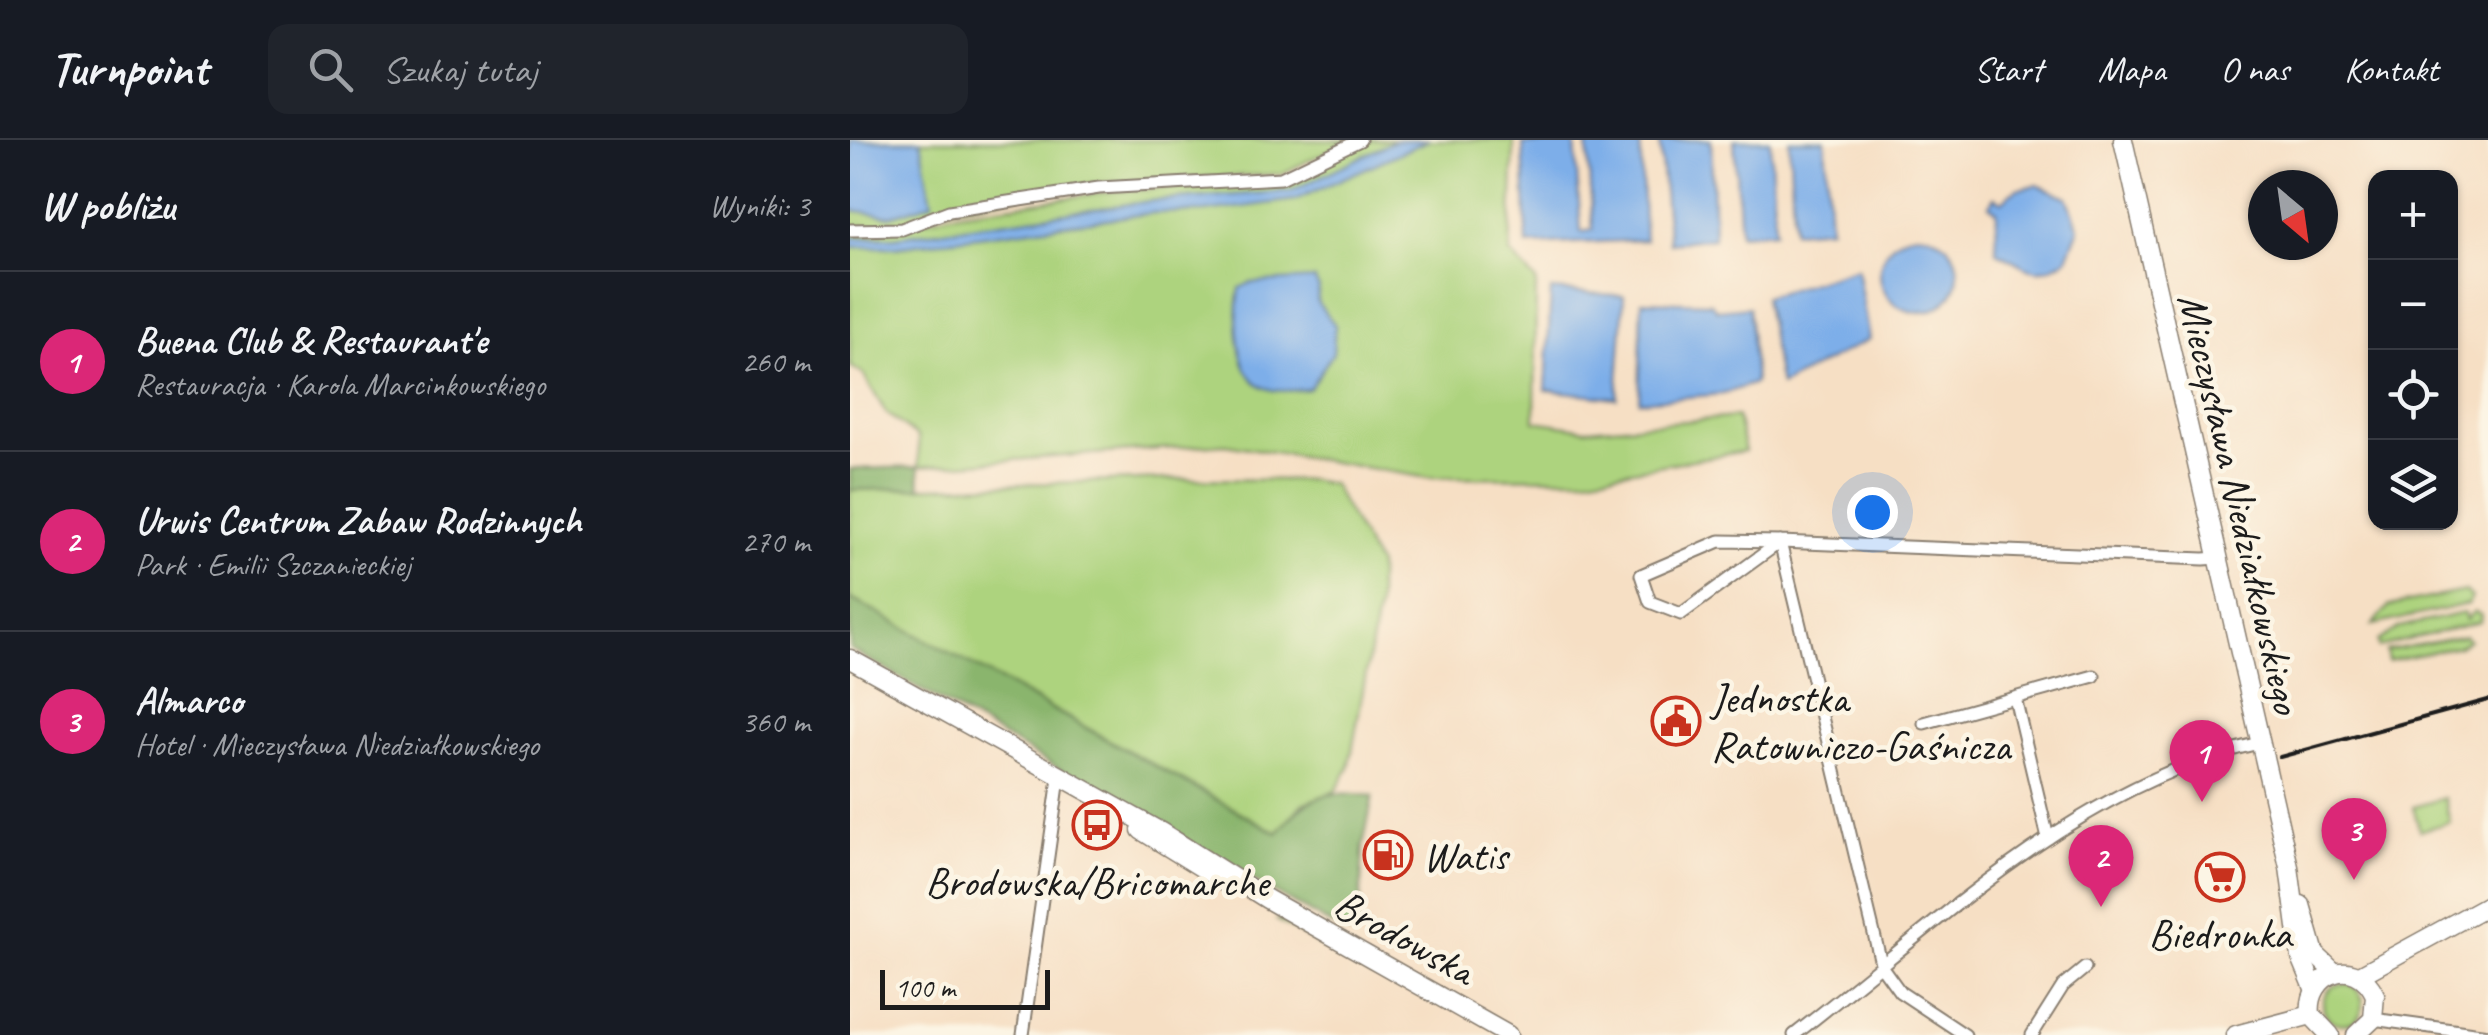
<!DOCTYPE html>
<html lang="pl">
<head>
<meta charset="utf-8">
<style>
	:root { --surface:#171b24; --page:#20242c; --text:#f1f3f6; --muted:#9ea1a6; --line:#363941; --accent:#db2777 }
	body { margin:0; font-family:Caveat,sans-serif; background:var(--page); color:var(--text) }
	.controls { position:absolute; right:30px; top:30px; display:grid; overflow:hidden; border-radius:20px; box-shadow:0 2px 8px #0004 }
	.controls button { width:90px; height:90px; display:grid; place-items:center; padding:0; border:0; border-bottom:2px solid var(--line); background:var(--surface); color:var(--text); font:50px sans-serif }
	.compass { position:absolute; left:1398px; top:30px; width:90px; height:90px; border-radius:50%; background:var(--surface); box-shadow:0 2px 8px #0004; rotate:151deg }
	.scale { position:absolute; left:30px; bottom:25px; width:170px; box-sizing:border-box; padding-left:10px; border:5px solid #1c1c1c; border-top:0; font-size:28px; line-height:35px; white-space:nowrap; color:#1c1c1c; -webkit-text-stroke:8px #fcf5e5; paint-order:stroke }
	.you { position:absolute; left:1022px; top:372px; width:35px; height:35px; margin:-25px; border:8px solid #fff; border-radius:50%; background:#1a73e8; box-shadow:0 0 0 15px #1a73e833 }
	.badge { display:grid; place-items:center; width:65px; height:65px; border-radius:50%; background:var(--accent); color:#fff; font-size:32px; font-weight:700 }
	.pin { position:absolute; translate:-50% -82px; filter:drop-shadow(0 2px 5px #0008) }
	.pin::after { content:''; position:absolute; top:52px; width:35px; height:30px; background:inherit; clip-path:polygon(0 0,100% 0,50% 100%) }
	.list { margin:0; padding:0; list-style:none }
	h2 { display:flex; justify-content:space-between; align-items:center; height:130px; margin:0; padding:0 40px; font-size:42px }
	h2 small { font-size:32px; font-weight:400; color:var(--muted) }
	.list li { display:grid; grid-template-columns:65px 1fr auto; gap:30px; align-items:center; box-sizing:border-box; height:180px; padding:0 40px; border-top:2px solid var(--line) }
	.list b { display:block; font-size:38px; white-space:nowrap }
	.list p { margin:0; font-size:32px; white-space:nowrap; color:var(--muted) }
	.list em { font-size:32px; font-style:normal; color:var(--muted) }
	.icon { flex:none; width:55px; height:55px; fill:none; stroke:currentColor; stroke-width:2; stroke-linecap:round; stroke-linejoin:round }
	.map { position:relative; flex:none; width:1638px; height:895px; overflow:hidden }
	header { display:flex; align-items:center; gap:60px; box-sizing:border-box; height:140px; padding:0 50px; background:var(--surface); border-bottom:2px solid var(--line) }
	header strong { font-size:48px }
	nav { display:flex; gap:55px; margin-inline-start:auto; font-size:35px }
	.search { width:700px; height:90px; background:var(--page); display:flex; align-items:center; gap:25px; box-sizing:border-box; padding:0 35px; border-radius:20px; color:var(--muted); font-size:38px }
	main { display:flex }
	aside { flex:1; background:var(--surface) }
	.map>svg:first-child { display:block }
	.green { fill:#add37e; stroke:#64784d; stroke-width:2.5 }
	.forest { fill:#8ab56d; stroke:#536844; stroke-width:2.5 }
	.water { fill:#7daee9; stroke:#4c6582; stroke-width:2.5 }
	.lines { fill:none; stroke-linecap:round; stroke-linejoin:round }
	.street-casing { stroke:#897e70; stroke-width:15 }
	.secondary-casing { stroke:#897e70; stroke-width:21 }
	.street { stroke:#fff; stroke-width:11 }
	.secondary { stroke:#fff; stroke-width:18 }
	.rail { stroke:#1c1c1c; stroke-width:4 }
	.labels { text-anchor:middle; stroke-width:9; stroke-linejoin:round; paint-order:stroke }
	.street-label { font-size:42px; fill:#1c1c1c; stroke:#fcf5e5 }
	.poi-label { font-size:42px; fill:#1c1c1c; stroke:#fcf5e5; text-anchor:start }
</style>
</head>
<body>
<header>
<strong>Turnpoint</strong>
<div class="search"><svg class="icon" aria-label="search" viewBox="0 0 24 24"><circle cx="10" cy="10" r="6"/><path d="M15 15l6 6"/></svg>Szukaj tutaj</div>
<nav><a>Start</a><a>Mapa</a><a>O nas</a><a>Kontakt</a></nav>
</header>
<main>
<aside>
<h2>W pobliżu<small>Wyniki: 3</small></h2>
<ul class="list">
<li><span class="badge">1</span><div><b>Buena Club &amp; Restaurant'e</b><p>Restauracja · Karola Marcinkowskiego</p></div><em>260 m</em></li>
<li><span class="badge">2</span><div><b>Urwis Centrum Zabaw Rodzinnych</b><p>Park · Emilii Szczanieckiej</p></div><em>270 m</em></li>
<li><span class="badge">3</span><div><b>Almarco</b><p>Hotel · Mieczysława Niedziałkowskiego</p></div><em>360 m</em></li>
</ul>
</aside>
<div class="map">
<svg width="1638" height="895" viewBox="0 0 1638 895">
	<rect width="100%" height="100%" fill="#fcf5e5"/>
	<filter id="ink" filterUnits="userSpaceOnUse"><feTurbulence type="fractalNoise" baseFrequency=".01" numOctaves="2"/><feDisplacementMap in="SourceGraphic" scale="20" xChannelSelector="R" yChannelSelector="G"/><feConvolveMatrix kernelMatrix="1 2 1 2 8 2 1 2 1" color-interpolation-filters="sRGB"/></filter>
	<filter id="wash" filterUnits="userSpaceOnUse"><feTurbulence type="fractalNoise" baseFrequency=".0048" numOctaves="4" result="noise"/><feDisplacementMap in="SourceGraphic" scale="40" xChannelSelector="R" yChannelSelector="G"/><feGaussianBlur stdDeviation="2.25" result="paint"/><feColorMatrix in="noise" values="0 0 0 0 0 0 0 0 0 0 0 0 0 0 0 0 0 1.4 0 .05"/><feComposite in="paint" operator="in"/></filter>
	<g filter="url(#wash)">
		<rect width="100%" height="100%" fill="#f6dfc4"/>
		<!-- green -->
		<g class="green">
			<path d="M0,0H501L431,34L245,43L94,69L51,85L0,86Z"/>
			<path d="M520,0H664L660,113L686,141L685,281L736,289L887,277L895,311L736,338L572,337L375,304L69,327L68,297L36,273L13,234L0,226V93H26L99,74L264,51L433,42Z"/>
			<path d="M318,339L461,340L482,344L528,426V466L499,628L486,651L452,664L428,693L0,458V350Z"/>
			<path d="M1615,451L1622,457L1618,464L1523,485L1539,466Z"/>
			<path d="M1624,471L1631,475L1630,482L1529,507L1528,501L1550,487L1614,473L1616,480Z"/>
			<path d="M1615,496L1619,500L1609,506L1538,521L1536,511Z"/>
			<path d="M1594,658L1600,682L1570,691L1563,667Z"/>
			<path d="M433,778L518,824L521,835L427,780Z"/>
			<circle cx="1493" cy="864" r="20"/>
		</g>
		<!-- forest -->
		<g class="forest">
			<path d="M69,327L70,348L0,350V329Z"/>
			<path d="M0,458L427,693C459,655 474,649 523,656L513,707L509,787L502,793L492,791L0,509Z"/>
		</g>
		<!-- water -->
		<g class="water">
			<path d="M0,0H71L82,63L40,76L0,70Z"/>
			<path d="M546,0H579L445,60L356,72L303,73L45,107H0V98L45,97L300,61L441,51Z"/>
			<path d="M790,0L795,100L677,105L673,4L725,3L731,92L743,90L737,3Z"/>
			<path d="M809,0H861L864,98L819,103Z"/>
			<path d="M884,0H920L925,91L890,94Z"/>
			<path d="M939,0H975L980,88L944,91Z"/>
			<path d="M1187,45L1217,57L1229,88L1217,118C1184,144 1173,122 1146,112L1147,71L1139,65L1144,57L1152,61L1167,49Z"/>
			<circle cx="1069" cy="133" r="39"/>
			<path d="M1007,128L1019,199L930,246L914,157Z"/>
			<path d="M464,139L469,148L467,162L485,185L483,213L459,249C447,250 430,253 419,249C383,240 385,176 390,148L400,143Z"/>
			<path d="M701,150L774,156L767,258L696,250Z"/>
			<path d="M792,161L861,163L867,170L899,167L905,243L873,254L789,261Z"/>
		</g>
	</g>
	<g filter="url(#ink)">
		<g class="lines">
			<!-- street casing -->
			<g class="street-casing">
				<g id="street">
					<path d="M0,90L52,89L99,71L249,48L431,38L510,0"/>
					<path d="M930,402L831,474L800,462L791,435L870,401L930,402L1354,419L1368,418"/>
					<path d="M930,402L1032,827L1050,852L1115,895"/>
					<path d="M1165,558L1198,698"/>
					<path d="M1074,583L1244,536"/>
					<path d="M1523,879L1638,895"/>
					<path d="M173,895L209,638"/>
					<path d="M944,895C1087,785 1228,643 1409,603"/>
					<path d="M1182,895L1213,846L1235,828"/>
				</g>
			</g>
			<!-- secondary casing -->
			<g class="secondary-casing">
				<g id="secondary">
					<path d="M1273,0L1439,727L1451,817L1464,848"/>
					<path d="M0,519L311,692L417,759L658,895"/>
					<path d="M291,690L375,742"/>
					<path d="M1451,765L1465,814L1484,832"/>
					<path d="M1510,835L1638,765"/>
					<path d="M1386,895L1461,875"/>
					<path d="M1480,895L1461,875C1456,833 1506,813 1525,855L1523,879L1506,895"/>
				</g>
			</g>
			<!-- street -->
			<use href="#street" class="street"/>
			<!-- secondary -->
			<use href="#secondary" class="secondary"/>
			<!-- rail -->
			<path class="rail" d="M1430,617L1638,560"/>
		</g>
	</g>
	<!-- icons -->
	<defs>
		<g id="civic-ring" transform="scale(2.5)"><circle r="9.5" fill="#fcf5e5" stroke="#c8321e" stroke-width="1.5"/><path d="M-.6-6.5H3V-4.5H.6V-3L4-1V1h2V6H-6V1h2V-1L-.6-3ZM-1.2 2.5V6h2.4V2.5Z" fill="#c8321e"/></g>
		<g id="bus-ring" transform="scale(2.5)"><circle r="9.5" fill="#fcf5e5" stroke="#c8321e" stroke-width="1.5"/><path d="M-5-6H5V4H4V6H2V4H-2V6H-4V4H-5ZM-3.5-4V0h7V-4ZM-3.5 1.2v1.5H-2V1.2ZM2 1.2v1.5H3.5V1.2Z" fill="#c8321e"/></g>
		<g id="fuel-ring" transform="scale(2.5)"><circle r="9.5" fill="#fcf5e5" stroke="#c8321e" stroke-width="1.5"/><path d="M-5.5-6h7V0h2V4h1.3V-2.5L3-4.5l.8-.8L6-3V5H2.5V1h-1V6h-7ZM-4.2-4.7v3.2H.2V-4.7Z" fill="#c8321e"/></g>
		<g id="supermarket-ring" transform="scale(2.5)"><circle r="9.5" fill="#fcf5e5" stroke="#c8321e" stroke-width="1.5"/><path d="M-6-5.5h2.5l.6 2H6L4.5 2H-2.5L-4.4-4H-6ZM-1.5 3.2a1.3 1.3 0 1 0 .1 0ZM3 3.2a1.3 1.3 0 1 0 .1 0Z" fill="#c8321e"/></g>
	</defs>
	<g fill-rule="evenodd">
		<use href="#civic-ring" x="826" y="581"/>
		<use href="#bus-ring" x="247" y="685"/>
		<use href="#fuel-ring" x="538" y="715"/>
		<use href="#supermarket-ring" x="1370" y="737"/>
	</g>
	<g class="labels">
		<!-- street labels -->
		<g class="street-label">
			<text transform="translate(1391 363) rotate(77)" y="15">Mieczysława Niedziałkowskiego</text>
			<text transform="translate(555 796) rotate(29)" y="15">Brodowska</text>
		</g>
		<!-- poi labels -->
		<g class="poi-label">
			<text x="861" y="572">Jednostka<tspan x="861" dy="48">Ratowniczo-Gaśnicza</tspan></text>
			<text x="573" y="730">Watis</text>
			<text x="247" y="756" text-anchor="middle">Brodowska/Bricomarche</text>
			<text x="1370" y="808" text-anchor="middle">Biedronka</text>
		</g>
	</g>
</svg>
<div class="controls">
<button>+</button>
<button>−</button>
<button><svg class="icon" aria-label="locate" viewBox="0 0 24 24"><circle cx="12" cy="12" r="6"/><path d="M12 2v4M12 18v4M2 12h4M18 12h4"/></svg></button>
<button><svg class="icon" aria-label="layers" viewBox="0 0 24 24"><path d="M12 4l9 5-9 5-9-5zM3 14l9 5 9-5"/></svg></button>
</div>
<svg class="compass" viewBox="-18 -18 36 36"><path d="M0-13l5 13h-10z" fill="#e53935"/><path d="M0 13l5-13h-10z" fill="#9ea1a6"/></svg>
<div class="scale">100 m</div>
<div class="you"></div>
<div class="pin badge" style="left:1352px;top:662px">1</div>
<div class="pin badge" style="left:1251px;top:767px">2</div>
<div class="pin badge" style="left:1504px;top:740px">3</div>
</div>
</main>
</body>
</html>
